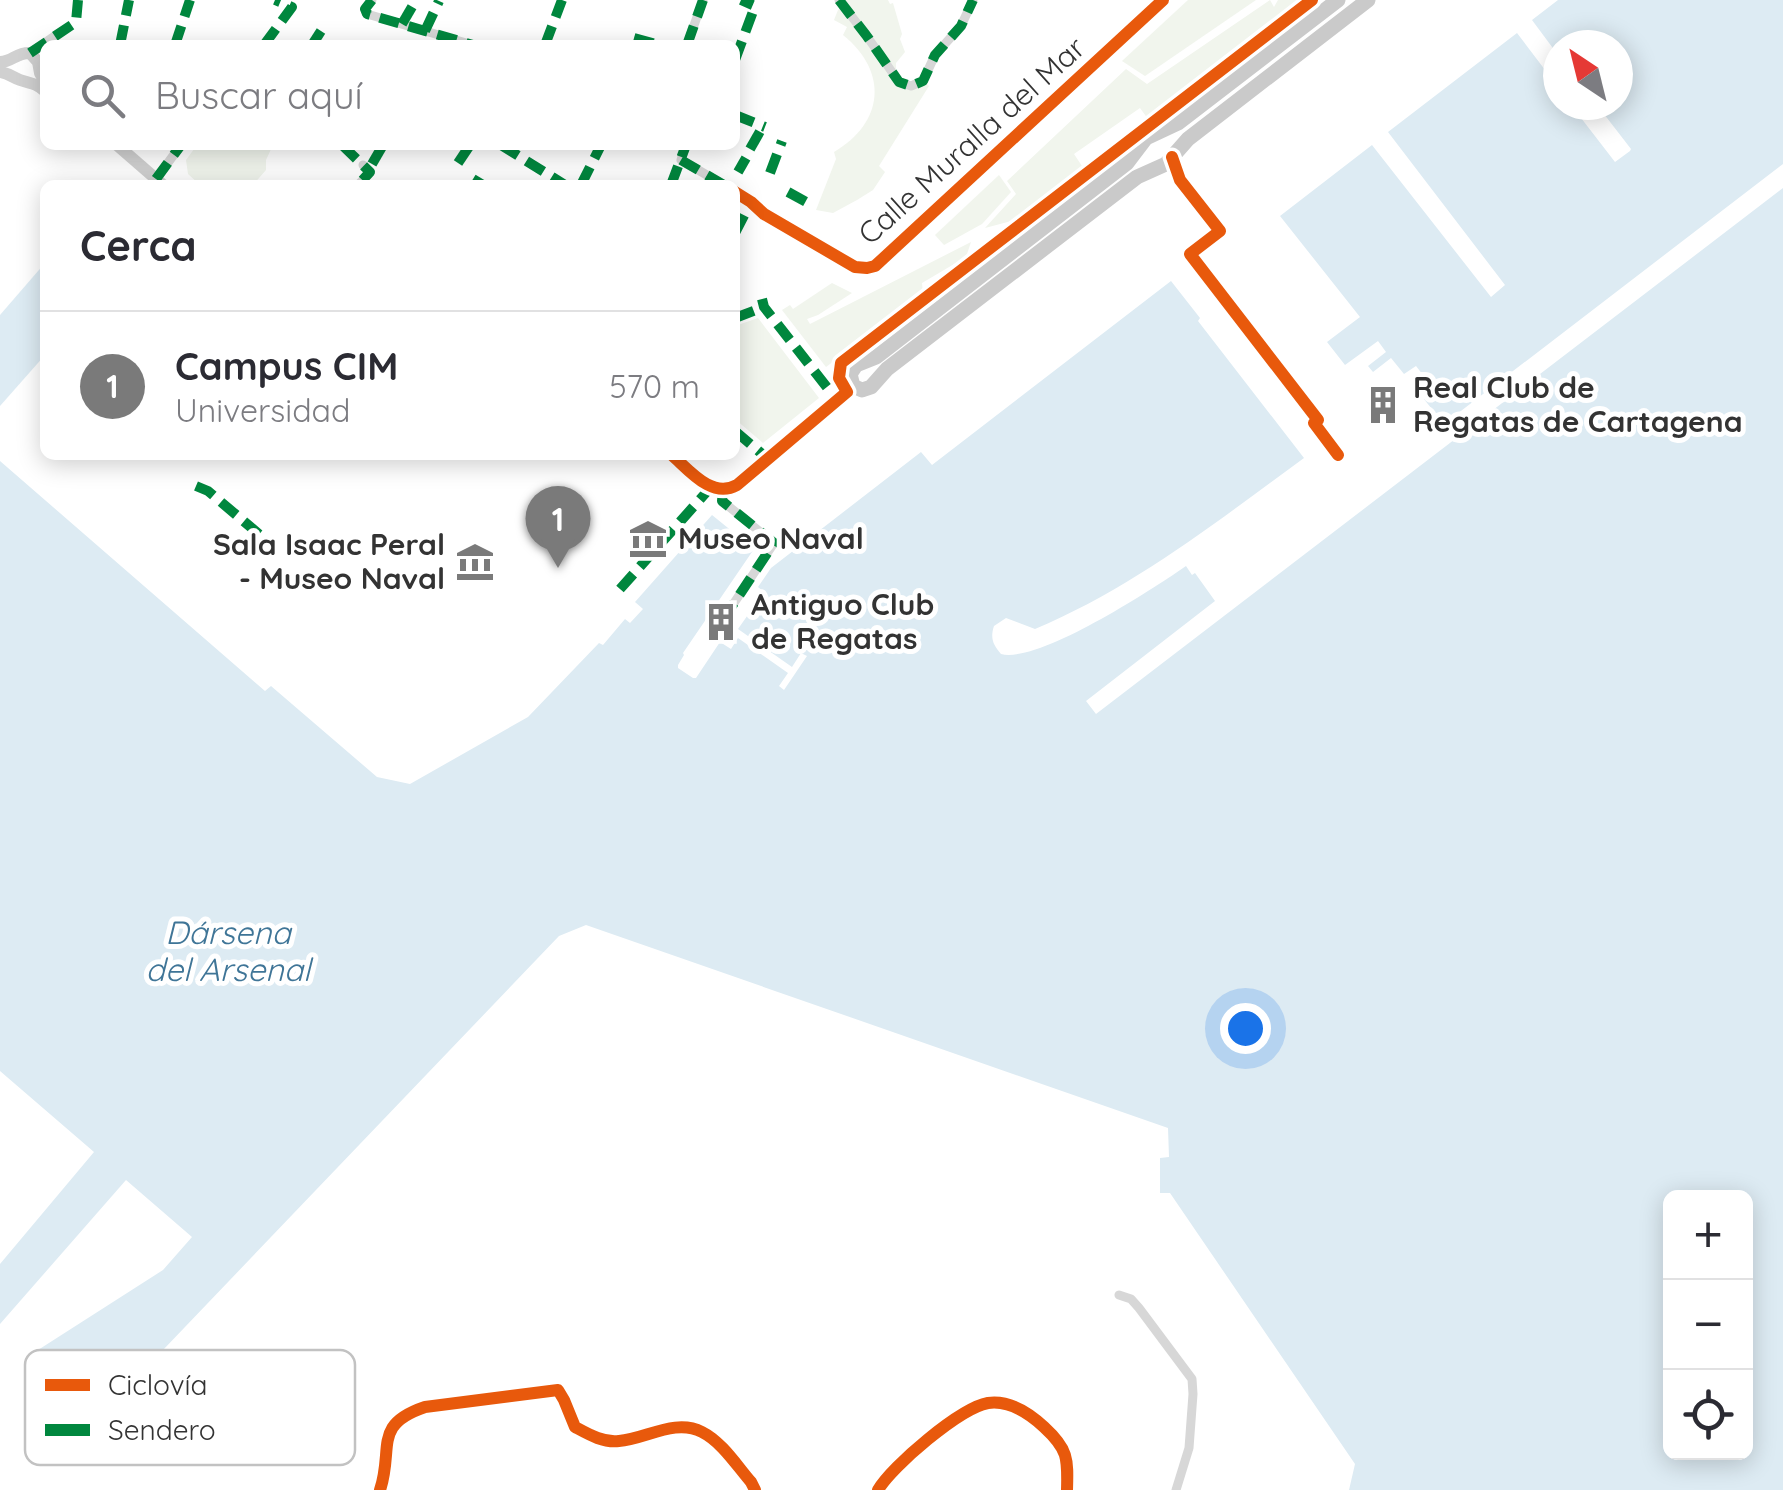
<!DOCTYPE html>
<html lang="es">
<head>
<meta charset="utf-8">
<style>
	:root { --surface:#fff; --page:#f7f7f7; --text:#2b2b33; --muted:#7c7c81; --line:#e1e1e2; --accent:#7a7a7a }
	body { margin:0; font-family:Quicksand,sans-serif; background:var(--page); color:var(--text) }
	.controls { position:absolute; right:30px; bottom:30px; display:grid; overflow:hidden; border-radius:15px; box-shadow:0 5px 25px #0003 }
	.controls button { width:90px; height:90px; display:grid; place-items:center; padding:0; border:0; border-bottom:2px solid var(--line); background:var(--surface); color:var(--text); font:50px sans-serif }
	.compass { position:absolute; left:1543px; top:30px; width:90px; height:90px; border-radius:50%; background:var(--surface); box-shadow:0 5px 25px #0003; rotate:325deg }
	.you { position:absolute; left:1245px; top:1028px; width:35px; height:35px; margin:-25px; border:8px solid #fff; border-radius:50%; background:#1a73e8; box-shadow:0 0 0 15px #1a73e833 }
	.badge { display:grid; place-items:center; width:65px; height:65px; border-radius:50%; background:var(--accent); color:#fff; font-size:32px; font-weight:700 }
	.pin { position:absolute; translate:-50% -82px; filter:drop-shadow(0 2px 5px #0008) }
	.pin::after { content:''; position:absolute; top:52px; width:35px; height:30px; background:inherit; clip-path:polygon(0 0,100% 0,50% 100%) }
	.list { margin:0; padding:0; list-style:none }
	h2 { display:flex; justify-content:space-between; align-items:center; height:130px; margin:0; padding:0 40px; font-size:42px }
	h2 small { font-size:32px; font-weight:400; color:var(--muted) }
	.list li { display:grid; grid-template-columns:65px 1fr auto; gap:30px; align-items:center; box-sizing:border-box; height:150px; padding:0 40px; border-top:2px solid var(--line) }
	.list b { display:block; font-size:38px; white-space:nowrap }
	.list p { margin:0; font-size:32px; white-space:nowrap; color:var(--muted) }
	.list em { font-size:32px; font-style:normal; color:var(--muted) }
	.icon { flex:none; width:55px; height:55px; fill:none; stroke:currentColor; stroke-width:2; stroke-linecap:round; stroke-linejoin:round }
	.map { position:relative; flex:none; width:1783px; height:1490px; overflow:hidden }
	.search { position:absolute; background:var(--surface); box-shadow:0 5px 25px #0003; left:40px; top:40px; width:700px; height:110px; display:flex; align-items:center; gap:25px; box-sizing:border-box; padding:0 35px; border-radius:15px; color:var(--muted); font-size:38px }
	.panel { position:absolute; background:var(--surface); box-shadow:0 5px 25px #0003; left:40px; top:180px; width:700px; height:280px; border-radius:15px }
	.map>svg:first-child { display:block }
	.green { fill:#f1f5ed }
	.water { fill:#ddebf3; fill-rule:evenodd }
	.lines { fill:none; stroke-linecap:round; stroke-linejoin:round }
	.street { stroke:#d7d7d7; stroke-width:9 }
	.secondary { stroke:#d0d0d0; stroke-width:12 }
	.primary { stroke:#cacaca; stroke-width:15 }
	.quiet { stroke:#00873e; stroke-width:10; stroke-dasharray:20 10; stroke-linecap:butt }
	.cycleway-casing { stroke:#fff; stroke-width:19 }
	.cycleway { stroke:#e8590c; stroke-width:12 }
	.labels { text-anchor:middle; stroke-width:10; stroke-linejoin:round; paint-order:stroke }
	.street-label { font-size:30px; fill:#333; stroke:#fff }
	.poi-label { font-size:30px; font-weight:bold; fill:#333; stroke:#fff; text-anchor:start }
	.water-label { font-size:32px; font-style:italic; fill:#3f7597; stroke:#fff }
	.key { fill:#fff; stroke:#c2c2c2; stroke-width:2.5 }
	.key-label { font-size:28px; fill:#333 }
</style>
</head>
<body>
<div class="map">
<svg width="1783" height="1490" viewBox="0 0 1783 1490">
	<rect width="100%" height="100%" fill="#fff"/>
	<!-- green -->
	<g class="green">
		<path d="M844,0H888L890,4L893,3L902,34L900,39L905,52L896,63V73L908,82L921,78L929,86L879,166L885,172L873,190L857,200L833,213L816,210L836,159L834,152C884,123 889,72 843,35L847,27L834,20L838,10L846,3Z"/>
		<path d="M1188,0H1256L1145,76L1122,61Z"/>
		<path d="M1270,0L1274,7L1278,0H1303L1148,119L1140,108L1074,154L1084,169L1019,219L985,228L1016,194L1007,181L1126,69L1147,84Z"/>
		<path d="M197,145H269L272,147L266,160V170L253,185H200L188,174L186,160Z"/>
		<path d="M999,175L1011,192L982,224L944,245L935,235Z"/>
		<path d="M971,242L966,257L922,283L923,293L826,367L782,310L790,305L793,309L832,283L852,293L818,315L807,319L810,324Z"/>
		<path d="M758,318L819,398L763,443L735,419V326Z"/>
	</g>
	<!-- water -->
	<g class="water">
		<path d="M1558,0H1783V164L1444,424L1419,393L1430,384L1416,366L1404,374L1391,358L1373,372L1368,366L1386,352L1378,341L1345,365L1327,342L1360,317L1280,216L1372,145L1491,297L1505,285L1388,132L1517,33L1558,87V105H1571L1615,162L1630,151L1631,149L1597,105H1618V45H1558V55L1532,20Z"/>
		<path d="M1783,188V1490H1349L1355,1464L1170,1193H1160V1158L1169,1157L1168,1128L586,925L559,936L97,1419C71,1400 54,1378 38,1350L163,1270L192,1237L126,1180L0,1324V1264L94,1152L0,1071V461L265,691L271,686L377,777L410,784L528,717L599,643L603,645L625,619L630,623L643,609L635,602L712,515L754,549L683,653L684,655L678,665V668L693,678H696L720,642L731,649L738,638L788,673L779,686L784,690L807,656L801,653L792,667L738,629L764,592L758,587L771,568L921,452L932,465L1171,281L1200,318L1198,321L1304,458C1219,520 1133,588 1035,629L1006,618L994,626C990,638 993,645 1001,654C1038,664 1153,589 1186,566L1192,575L1195,573L1215,601L1086,701L1096,714ZM1670,1198H1746V1452H1670Z"/>
		<path d="M45,263V355L0,406V315Z"/>
	</g>
	<g class="lines">
		<!-- street -->
		<g class="street">
			<path d="M372,0L365,9L367,14L473,45"/>
			<path d="M839,0L866,35L899,82L911,86L923,81L935,55L961,26L973,0"/>
			<path d="M687,45L703,0"/>
			<path d="M30,53L59,33"/>
			<path d="M686,145L681,160L724,185"/>
			<path d="M1172,157L1180,180L1220,231L1190,254L1318,420L1314,423L1338,455"/>
			<path d="M156,179L181,145"/>
			<path d="M358,185L370,172L363,165"/>
			<path d="M735,192L751,202L764,214L855,267L867,268L875,266L1163,0"/>
			<path d="M703,482L718,490L733,488L853,386"/>
			<path d="M723,490L722,501L774,543L730,609"/>
			<path d="M1119,1295L1131,1299L1139,1308L1192,1379L1193,1394L1189,1448L1176,1490"/>
			<path d="M380,1490C394,1448 372,1425 425,1407L558,1390L564,1400L575,1427C588,1434 603,1443 619,1441C646,1439 675,1418 702,1432C722,1442 737,1466 751,1482L755,1490"/>
			<path d="M878,1490C892,1466 960,1408 988,1403C1010,1400 1029,1413 1044,1427C1068,1449 1068,1458 1067,1490"/>
		</g>
		<!-- secondary -->
		<g class="secondary">
			<path d="M0,62C12,62 17,52 30,53L38,62L40,73L45,82"/>
			<path d="M0,72C8,73 12,77 20,80C31,84 34,82 45,91"/>
			<path d="M117,145L163,185"/>
			<path d="M672,455L703,482"/>
		</g>
		<!-- primary -->
		<path class="primary" d="M1338,0L1178,123L1146,138L1127,163L876,357L856,365L850,374L853,386L862,390L871,387L887,369L1137,177L1166,164L1188,139L1368,0"/>
		<!-- quiet -->
		<g class="quiet">
			<path d="M372,0L365,9L367,14L473,45"/>
			<path d="M839,0L866,35L899,82L911,86L923,81L935,55L961,26L973,0"/>
			<path d="M402,24L416,0"/>
			<path d="M425,31L439,1"/>
			<path d="M634,38L659,45"/>
			<path d="M120,45L129,0"/>
			<path d="M175,45L190,0"/>
			<path d="M264,45L292,7L275,0"/>
			<path d="M312,45L321,31"/>
			<path d="M545,45L562,0"/>
			<path d="M687,45L703,0"/>
			<path d="M30,53L76,22L78,0"/>
			<path d="M735,60L755,6L741,0"/>
			<path d="M735,115L765,127"/>
			<path d="M342,145L370,172L358,185"/>
			<path d="M501,145L565,185"/>
			<path d="M750,149L763,126"/>
			<path d="M681,160L724,185"/>
			<path d="M458,163L470,145"/>
			<path d="M372,164L383,145"/>
			<path d="M738,172L746,158"/>
			<path d="M770,173L782,141"/>
			<path d="M156,179L181,145"/>
			<path d="M473,179L483,185"/>
			<path d="M581,185L601,145"/>
			<path d="M671,185L686,145"/>
			<path d="M788,192L810,204"/>
			<path d="M735,233L751,202L744,197"/>
			<path d="M762,299L764,307L837,400"/>
			<path d="M735,318L764,307"/>
			<path d="M735,431L768,459"/>
			<path d="M196,486L208,491L260,535"/>
			<path d="M723,490L722,501L774,543L730,609"/>
			<path d="M620,589L711,487"/>
		</g>
		<!-- cycleway casing -->
		<g class="cycleway-casing">
			<g id="cycleway">
				<path d="M1172,157L1180,180L1220,231L1190,254L1318,420L1314,423L1338,455"/>
				<path d="M735,192L751,202L764,214L855,267L867,268L875,266L1163,0"/>
				<path d="M672,455C690,471 712,499 737,485L847,392L839,378L841,363L1312,0"/>
				<path d="M380,1490C394,1448 372,1425 425,1407L558,1390L564,1400L575,1427C588,1434 603,1443 619,1441C646,1439 675,1418 702,1432C722,1442 737,1466 751,1482L755,1490"/>
				<path d="M878,1490C892,1466 960,1408 988,1403C1010,1400 1029,1413 1044,1427C1068,1449 1068,1458 1067,1490"/>
			</g>
		</g>
		<!-- cycleway -->
		<use href="#cycleway" class="cycleway"/>
	</g>
	<!-- icons -->
	<defs>
		<g id="building-bare" transform="scale(3)"><path d="M-4-6H4V6H1V3H-1V6H-4ZM-2.5-4.3h1.7v1.8h-1.7ZM.8-4.3h1.7v1.8H.8ZM-2.5-1h1.7V.8h-1.7ZM.8-1h1.7V.8H.8Z" fill="#7a7a7a" stroke="#fff" stroke-width="2.5" paint-order="stroke"/></g>
		<g id="museum-bare" transform="scale(3)"><path d="M0-6L6-3V-2H-6V-3ZM-5-1h2V3h-2ZM-1-1h2V3h-2ZM3-1h2V3H3ZM-6 4H6V6H-6Z" fill="#7a7a7a" stroke="#fff" stroke-width="2.5" paint-order="stroke"/></g>
	</defs>
	<g fill-rule="evenodd">
		<use href="#building-bare" x="1383" y="405"/>
		<use href="#museum-bare" x="648" y="539"/>
		<use href="#museum-bare" x="475" y="562"/>
		<use href="#building-bare" x="721" y="622"/>
	</g>
	<g class="labels">
		<!-- street labels -->
		<g class="street-label">
			<text transform="translate(972 141) rotate(-42)" y="10">Calle Muralla del Mar</text>
		</g>
		<!-- poi labels -->
		<g class="poi-label">
			<text x="1413" y="398">Real Club de<tspan x="1413" dy="34">Regatas de Cartagena</tspan></text>
			<text x="678" y="549">Museo Naval</text>
			<text x="445" y="555" text-anchor="end">Sala Isaac Peral<tspan x="445" dy="34">- Museo Naval</tspan></text>
			<text x="751" y="615">Antiguo Club<tspan x="751" dy="34">de Regatas</tspan></text>
		</g>
		<!-- water labels -->
		<g class="water-label">
			<text x="228" y="944">Dársena<tspan x="228" dy="37">del Arsenal</tspan></text>
		</g>
	</g>
	<!-- legend -->
	<rect x="25" y="1350" width="330" height="115" rx="15" class="key"/>
	<rect x="45" y="1379" width="45" height="12" fill="#e8590c"/>
	<rect x="45" y="1424" width="45" height="12" fill="#00873e"/>
	<g class="key-label">
		<text x="108" y="1395">Ciclovía</text>
		<text x="108" y="1440">Sendero</text>
	</g>
</svg>
<div class="controls">
<button>+</button>
<button>−</button>
<button><svg class="icon" aria-label="locate" viewBox="0 0 24 24"><circle cx="12" cy="12" r="6"/><path d="M12 2v4M12 18v4M2 12h4M18 12h4"/></svg></button>
</div>
<svg class="compass" viewBox="-18 -18 36 36"><path d="M0-13l5 13h-10z" fill="#e53935"/><path d="M0 13l5-13h-10z" fill="#7c7c81"/></svg>
<div class="you"></div>
<div class="pin badge" style="left:558px;top:568px">1</div>
<div class="search"><svg class="icon" aria-label="search" viewBox="0 0 24 24"><circle cx="10" cy="10" r="6"/><path d="M15 15l6 6"/></svg>Buscar aquí</div>
<section class="panel">
<h2>Cerca<small></small></h2>
<ul class="list">
<li><span class="badge">1</span><div><b>Campus CIM</b><p>Universidad</p></div><em>570 m</em></li>
</ul>
</section>
</div>
</body>
</html>
